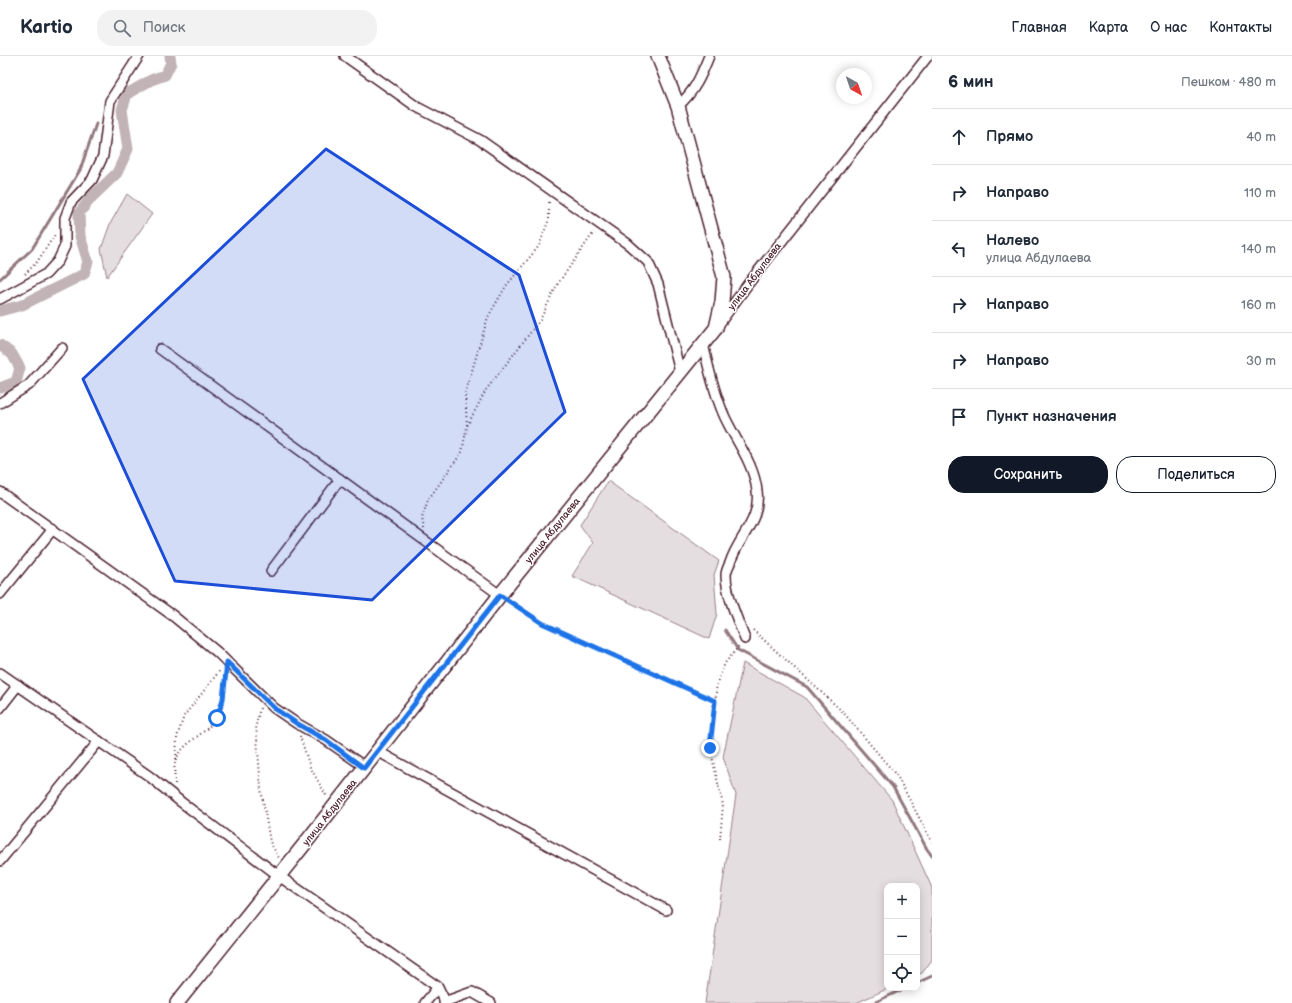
<!DOCTYPE html>
<html lang="ru">
<head>
<meta charset="utf-8">
<style>
	:root { --surface:#fff; --page:#f2f2f3; --text:#1f2937; --muted:#747a83; --line:#e0e1e3; --accent:#111827 }
	body { margin:0; font-family:"Balsamiq Sans",sans-serif; background:var(--page); color:var(--text) }
	.controls { position:absolute; right:12px; bottom:12px; display:grid; overflow:hidden; border-radius:8px; box-shadow:0 2px 10px #0003 }
	.controls button { width:36px; height:36px; display:grid; place-items:center; padding:0; border:0; border-bottom:1px solid var(--line); background:var(--surface); color:var(--text); font:20px sans-serif }
	.compass { position:absolute; left:836px; top:12px; width:36px; height:36px; border-radius:50%; background:var(--surface); box-shadow:0 2px 10px #0003; rotate:140deg }
	.stop { position:absolute; width:12px; height:12px; margin:-9px; border:3px solid #1a73e8; border-radius:50%; background:#fff }
	.stop.end { background:#1a73e8; border-color:#fff; box-shadow:0 1px 4px #0008 }
	.list { margin:0; padding:0; list-style:none }
	h2 { display:flex; justify-content:space-between; align-items:center; height:52px; margin:0; padding:0 16px; font-size:17px }
	h2 small { font-size:13px; font-weight:400; color:var(--muted) }
	.list li { display:grid; grid-template-columns:26px 1fr auto; gap:12px; align-items:center; box-sizing:border-box; height:56px; padding:0 16px; border-top:1px solid var(--line) }
	.list b { display:block; font-size:15px; white-space:nowrap }
	.list p { margin:0; font-size:13px; white-space:nowrap; color:var(--muted) }
	.list em { font-size:13px; font-style:normal; color:var(--muted) }
	.actions { display:flex; gap:8px; padding:12px 16px }
	.actions a { flex:1; padding:9px 0; border:1px solid var(--accent); border-radius:16px; text-align:center; font-size:14px; color:var(--accent) }
	.actions .main { background:var(--accent); color:#fff }
	.icon { flex:none; width:22px; height:22px; fill:none; stroke:currentColor; stroke-width:2; stroke-linecap:round; stroke-linejoin:round }
	.map { position:relative; flex:none; width:932px; height:947px; overflow:hidden }
	header { display:flex; align-items:center; gap:24px; box-sizing:border-box; height:56px; padding:0 20px; background:var(--surface); border-bottom:1px solid var(--line) }
	header strong { font-size:19px }
	nav { display:flex; gap:22px; margin-inline-start:auto; font-size:14px }
	.search { width:280px; height:36px; background:var(--page); display:flex; align-items:center; gap:10px; box-sizing:border-box; padding:0 14px; border-radius:16px; color:var(--muted); font-size:15px }
	main { display:flex }
	aside { flex:1; background:var(--surface) }
	.map>svg:first-child { display:block }
	.green { fill:#e5dee0; stroke:#987e86 }
	.lines { fill:none; stroke-linecap:round; stroke-linejoin:round }
	.stream { stroke:#91787e; stroke-width:3 }
	.canal { stroke:#c1b3b6; stroke-width:11 }
	.street-casing { stroke:#4a1f2b; stroke-width:12 }
	.secondary-casing { stroke:#4a1f2b; stroke-width:16 }
	.path { stroke:#4a1f2b; stroke-width:2; stroke-dasharray:1 3; stroke-linecap:butt }
	.street { stroke:#fff; stroke-width:9 }
	.secondary { stroke:#fff; stroke-width:13 }
	.route { stroke:#1a73e8; stroke-width:5 }
	.marked { fill:#1d4ed8; fill-opacity:0.2; stroke:#1d4ed8; stroke-width:3; stroke-linejoin:round }
	.labels { text-anchor:middle; stroke-width:3; stroke-linejoin:round; paint-order:stroke }
	.street-label { font-size:10px; fill:#4a1f2b; stroke:#fff }
</style>
</head>
<body>
<header>
<strong>Kartio</strong>
<div class="search"><svg class="icon" aria-label="search" viewBox="0 0 24 24"><circle cx="10" cy="10" r="6"/><path d="M15 15l6 6"/></svg>Поиск</div>
<nav><a>Главная</a><a>Карта</a><a>О нас</a><a>Контакты</a></nav>
</header>
<main>
<div class="map">
<svg width="932" height="947" viewBox="0 0 932 947">
	<rect width="100%" height="100%" fill="#fff"/>
	<filter id="ink" filterUnits="userSpaceOnUse"><feTurbulence type="fractalNoise" baseFrequency=".025" numOctaves="2"/><feDisplacementMap in="SourceGraphic" scale="8" xChannelSelector="R" yChannelSelector="G"/><feConvolveMatrix kernelMatrix="1 2 1 2 8 2 1 2 1" color-interpolation-filters="sRGB"/></filter>
	<g filter="url(#ink)">
		<!-- green -->
		<g class="green">
			<path d="M127,138L152,158L107,221L101,193L110,168Z"/>
			<path d="M608,425L719,505L714,519L717,558L709,583L572,520L593,487L580,469Z"/>
			<path d="M743,607L804,641L892,744L932,832V904L922,917L917,919V830H887V932H889L856,947H705L736,739L723,701Z"/>
		</g>
		<g class="lines">
			<!-- stream -->
			<g class="stream">
				<path d="M0,223L32,193L80,114L96,68"/>
				<path d="M725,574L738,594L807,631L893,731L927,793L932,800"/>
				<path d="M917,927L932,920"/>
				<path d="M873,947L906,932"/>
			</g>
			<!-- canal -->
			<g class="canal">
				<path d="M0,255L22,249L84,218L88,206L80,180L79,157L92,141L117,117L128,93L122,54L127,38L151,24L165,19L171,7L170,0"/>
				<path d="M0,289L12,298L20,312L16,326L0,332"/>
			</g>
			<!-- street casing -->
			<g class="street-casing">
				<g id="street">
					<path d="M345,0L417,51L480,84L628,188L648,206L658,228L680,316"/>
					<path d="M678,50C695,35 701,20 709,0"/>
					<path d="M0,243L46,218L58,205L65,190V162L71,146L92,124L103,100L110,45L139,0"/>
					<path d="M719,268L748,228L928,0"/>
					<path d="M703,287C708,311 714,335 723,357C734,383 754,406 757,435C761,465 738,481 730,507C728,511 726,515 726,519C726,538 738,565 745,583"/>
					<path d="M160,293L500,539"/>
					<path d="M0,347L29,329L62,292"/>
					<path d="M0,436L172,559L217,596L274,652L296,667L326,684L365,711"/>
					<path d="M271,515L340,423"/>
					<path d="M0,538L53,473"/>
					<path d="M0,617L149,720L181,746L279,820L438,931L446,947"/>
					<path d="M0,652L18,629"/>
					<path d="M377,695L666,854"/>
					<path d="M0,805L99,685"/>
					<path d="M444,946L472,936L491,947"/>
					<path d="M425,947L438,931"/>
				</g>
			</g>
			<!-- secondary casing -->
			<g class="secondary-casing">
				<path id="secondary" d="M177,947L303,790L500,539L716,272L722,246L724,221L678,50L658,0"/>
			</g>
			<!-- path -->
			<g class="path">
				<path d="M25,218L37,206L56,177"/>
				<path d="M467,369L465,338L488,261L506,230L539,190L549,163V143"/>
				<path d="M424,473L422,462L428,444L462,396L467,370L486,334L540,264L557,229L594,176"/>
				<path d="M509,545L542,567L715,645"/>
				<path d="M753,574L843,656L897,720L932,786"/>
				<path d="M260,652L256,669L261,733L270,786L279,802"/>
				<path d="M300,680L310,711L327,741"/>
				<path d="M176,703L177,681L184,660L221,613"/>
				<path d="M175,728C175,721 173,710 176,704C183,685 206,679 216,662C224,650 224,631 226,617"/>
				<path d="M720,783L723,749L710,692L717,627L725,607L739,590"/>
			</g>
			<!-- street -->
			<use href="#street" class="street"/>
			<!-- secondary -->
			<use href="#secondary" class="secondary"/>
		</g>
	</g>
	<g class="lines" filter="url(#ink)">
		<!-- route -->
		<path class="route" d="M217,662L223,643L227,606L274,652L296,667L326,684L364,712L500,539L542,567L715,645L710,692"/>
	</g>
	<!-- marked area -->
	<path class="marked" d="M326,93L519,219L565,356L372,544L175,525L83,323Z"/>
	<g class="labels">
		<!-- street labels -->
		<g class="street-label">
			<text transform="translate(754 220) rotate(-53)" y="4">улица Абдулаева</text>
			<text transform="translate(552 474) rotate(-51)" y="4">улица Абдулаева</text>
			<text transform="translate(329 756) rotate(-52)" y="4">улица Абдулаева</text>
		</g>
	</g>
</svg>
<div class="controls">
<button>+</button>
<button>−</button>
<button><svg class="icon" aria-label="locate" viewBox="0 0 24 24"><circle cx="12" cy="12" r="6"/><path d="M12 2v4M12 18v4M2 12h4M18 12h4"/></svg></button>
</div>
<svg class="compass" viewBox="-18 -18 36 36"><path d="M0-13l5 13h-10z" fill="#e53935"/><path d="M0 13l5-13h-10z" fill="#747a83"/></svg>
<div class="stop" style="left:217px;top:662px"></div>
<div class="stop end" style="left:710px;top:692px"></div>
</div>
<aside>
<h2>6 мин<small>Пешком · 480 m</small></h2>
<ul class="list">
<li><svg class="icon" aria-label="ahead" viewBox="0 0 24 24"><path d="M12 20V5M6 11l6-6 6 6"/></svg><div><b>Прямо</b></div><em>40 m</em></li>
<li><svg class="icon" aria-label="right" viewBox="0 0 24 24"><path d="M7 20v-9h11M14 6l5 5-5 5"/></svg><div><b>Направо</b></div><em>110 m</em></li>
<li><svg class="icon" aria-label="left" viewBox="0 0 24 24"><path d="M17 20v-9H6M10 6l-5 5 5 5"/></svg><div><b>Налево</b><p>улица Абдулаева</p></div><em>140 m</em></li>
<li><svg class="icon" aria-label="right" viewBox="0 0 24 24"><path d="M7 20v-9h11M14 6l5 5-5 5"/></svg><div><b>Направо</b></div><em>160 m</em></li>
<li><svg class="icon" aria-label="right" viewBox="0 0 24 24"><path d="M7 20v-9h11M14 6l5 5-5 5"/></svg><div><b>Направо</b></div><em>30 m</em></li>
<li><svg class="icon" aria-label="arrive" viewBox="0 0 24 24"><path d="M6 21V4h12l-3 4 3 4H6"/></svg><div><b>Пункт назначения</b></div></li>
</ul>
<div class="actions"><a class="main">Сохранить</a><a>Поделиться</a></div>
</aside>
</main>
</body>
</html>
